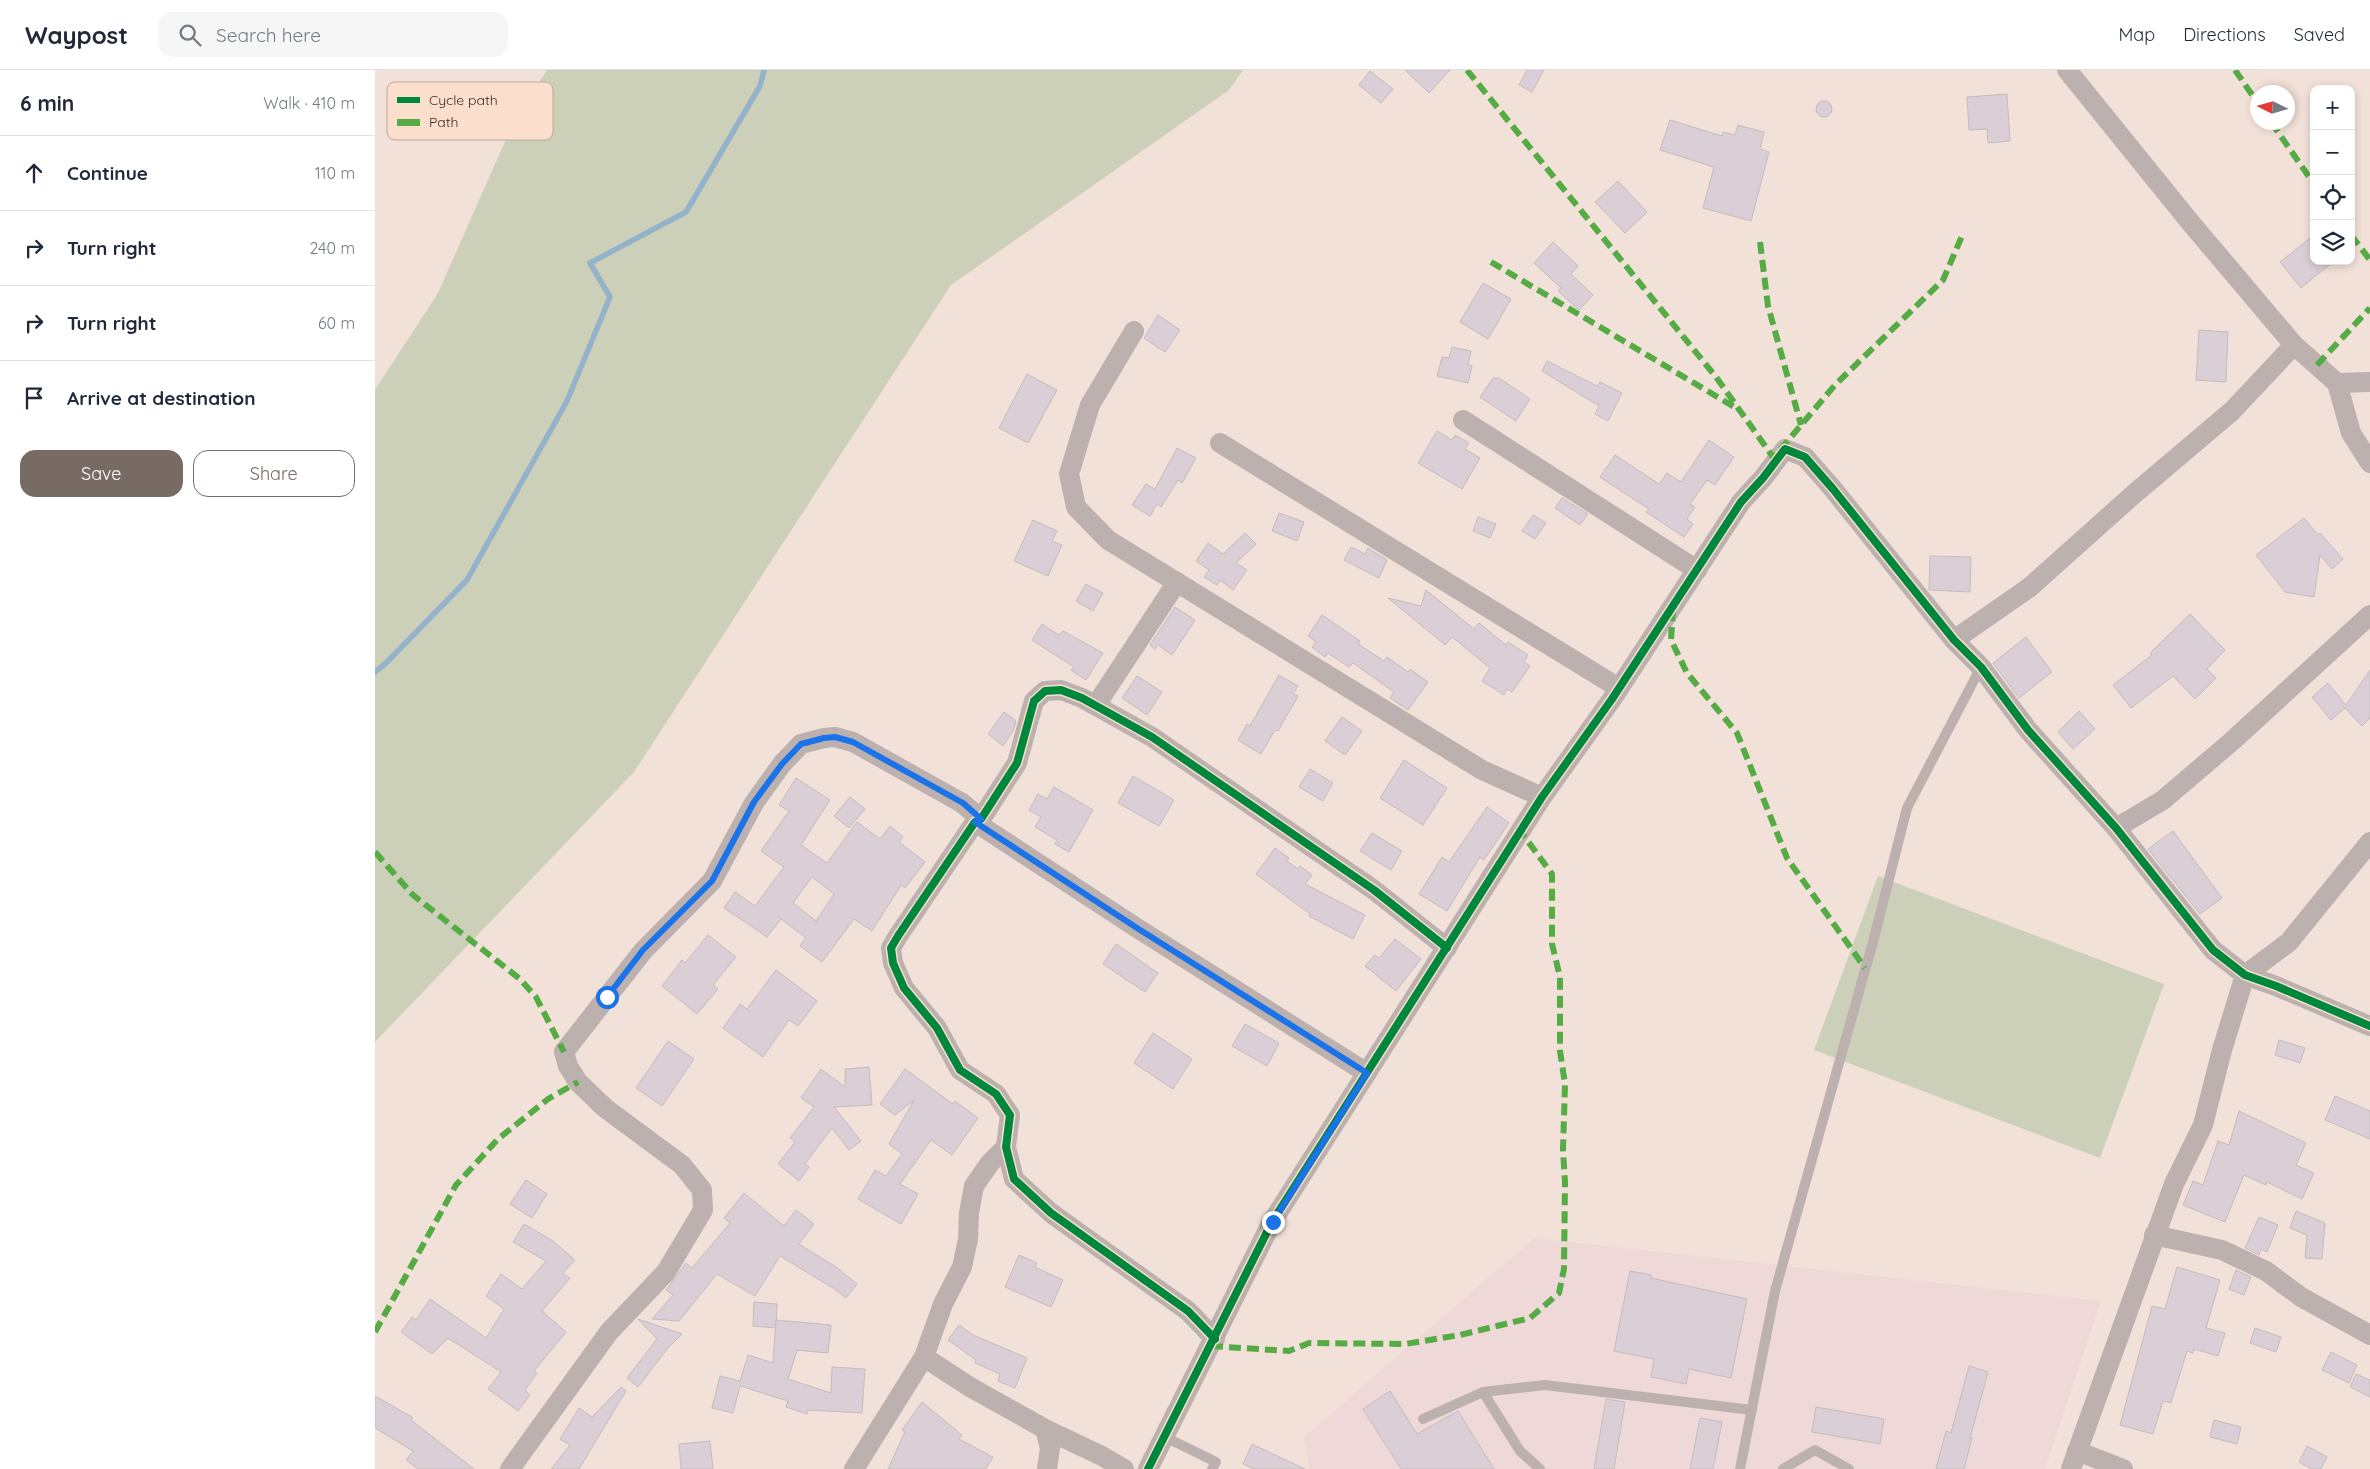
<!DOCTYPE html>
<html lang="en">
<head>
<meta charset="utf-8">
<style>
	:root { --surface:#fff; --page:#f6f6f7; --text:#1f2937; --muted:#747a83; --line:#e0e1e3; --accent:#786b64 }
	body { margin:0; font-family:Quicksand,sans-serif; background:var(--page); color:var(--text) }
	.controls { position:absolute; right:15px; top:15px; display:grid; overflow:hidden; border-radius:10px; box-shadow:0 2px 8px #0003 }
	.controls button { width:45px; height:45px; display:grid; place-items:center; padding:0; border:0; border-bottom:1px solid var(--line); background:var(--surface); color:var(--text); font:25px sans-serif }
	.compass { position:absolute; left:1875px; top:15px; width:45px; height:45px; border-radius:50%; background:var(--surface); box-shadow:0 2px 8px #0003; rotate:275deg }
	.stop { position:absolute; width:15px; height:15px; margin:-11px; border:4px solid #1a73e8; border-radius:50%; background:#fff }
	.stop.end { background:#1a73e8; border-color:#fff; box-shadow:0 1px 5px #0008 }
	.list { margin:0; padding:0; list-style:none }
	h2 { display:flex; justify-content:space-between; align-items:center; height:65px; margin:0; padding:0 20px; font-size:21px }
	h2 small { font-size:16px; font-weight:400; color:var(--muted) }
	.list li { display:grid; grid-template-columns:32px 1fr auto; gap:15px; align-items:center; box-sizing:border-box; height:75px; padding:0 20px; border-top:1px solid var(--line) }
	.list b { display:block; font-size:19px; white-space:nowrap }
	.list em { font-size:16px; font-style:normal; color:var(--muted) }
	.actions { display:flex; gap:10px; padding:15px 20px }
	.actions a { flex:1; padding:11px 0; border:1px solid var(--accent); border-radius:15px; text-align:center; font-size:18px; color:var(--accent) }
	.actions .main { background:var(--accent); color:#fff }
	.icon { flex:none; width:28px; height:28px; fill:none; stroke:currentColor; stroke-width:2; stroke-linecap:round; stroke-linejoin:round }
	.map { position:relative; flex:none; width:1995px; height:1399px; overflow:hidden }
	header { display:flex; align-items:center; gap:30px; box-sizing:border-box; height:70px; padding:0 25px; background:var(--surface); border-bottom:1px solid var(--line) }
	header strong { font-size:24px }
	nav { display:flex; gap:28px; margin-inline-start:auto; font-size:18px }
	.search { width:350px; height:45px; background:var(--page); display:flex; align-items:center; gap:12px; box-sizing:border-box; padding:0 18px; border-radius:15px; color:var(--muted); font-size:19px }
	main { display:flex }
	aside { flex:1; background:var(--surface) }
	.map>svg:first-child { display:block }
	.education { fill:#efd9d8 }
	.green { fill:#ccd0b9 }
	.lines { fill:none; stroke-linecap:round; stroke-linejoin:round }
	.stream { stroke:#94b3cb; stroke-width:5.5 }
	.building { fill:#dacfd6; stroke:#c4bcbc; fill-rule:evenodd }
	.service { stroke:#bcb1ae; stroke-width:10 }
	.minor { stroke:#bcb1ae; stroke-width:20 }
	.quiet { stroke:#55ab44; stroke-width:6; stroke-dasharray:12 6; stroke-linecap:butt }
	.cycleway-casing { stroke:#fcdecd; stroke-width:11 }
	.cycleway { stroke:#00873e; stroke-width:8 }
	.route { stroke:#1a73e8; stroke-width:6 }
	.key { fill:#fcdecd; stroke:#c1a89b; stroke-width:1 }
	.key-label { font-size:14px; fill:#362b25 }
</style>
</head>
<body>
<header>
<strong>Waypost</strong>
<div class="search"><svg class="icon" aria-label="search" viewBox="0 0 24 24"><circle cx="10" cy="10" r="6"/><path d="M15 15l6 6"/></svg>Search here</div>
<nav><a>Map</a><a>Directions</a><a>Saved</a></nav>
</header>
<main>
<aside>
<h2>6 min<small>Walk · 410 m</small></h2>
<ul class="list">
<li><svg class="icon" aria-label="ahead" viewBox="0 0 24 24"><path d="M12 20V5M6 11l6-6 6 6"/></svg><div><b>Continue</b></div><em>110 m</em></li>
<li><svg class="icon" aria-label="right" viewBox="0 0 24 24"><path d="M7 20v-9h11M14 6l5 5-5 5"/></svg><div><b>Turn right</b></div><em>240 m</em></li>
<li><svg class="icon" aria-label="right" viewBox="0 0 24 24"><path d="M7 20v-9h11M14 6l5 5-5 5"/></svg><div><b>Turn right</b></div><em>60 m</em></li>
<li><svg class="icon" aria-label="arrive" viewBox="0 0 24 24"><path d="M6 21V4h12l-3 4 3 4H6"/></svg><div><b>Arrive at destination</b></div></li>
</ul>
<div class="actions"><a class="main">Save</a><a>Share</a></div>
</aside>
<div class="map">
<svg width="1995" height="1399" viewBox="0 0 1995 1399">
	<rect width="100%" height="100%" fill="#f2e1d8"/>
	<!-- education -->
	<path class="education" d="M1159,1168L1726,1231L1670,1399H934L929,1367Z"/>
	<!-- green -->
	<g class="green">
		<path d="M172,0H868L854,20L576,215L259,702L0,972V320L63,223L140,49Z"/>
		<path d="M1503,806L1789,914L1725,1088L1439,980Z"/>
	</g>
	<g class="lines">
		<!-- stream -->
		<path class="stream" d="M0,602L11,593L92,510L192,331L235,227L215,193L311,142L385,16L389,0"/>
	</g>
	<!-- building -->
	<g class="building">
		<path d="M1030,0H1075L1054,23Z"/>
		<path d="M1152,0H1169L1157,22L1144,15Z"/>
		<path d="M995,1L1018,19L1006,33L984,15Z"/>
		<path d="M1632,24L1635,71L1613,73L1612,59L1594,60L1592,27Z"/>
		<circle cx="1449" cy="39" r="8"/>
		<path d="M1295,50L1347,66L1348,62L1360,65L1363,55L1389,62L1385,79L1394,82L1376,151L1328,138L1339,97L1285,80Z"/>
		<path d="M1243,111L1272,142L1250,163L1220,132Z"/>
		<path d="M1939,165V191H1959L1926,218L1905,192Z"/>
		<path d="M1178,172L1203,196L1196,204L1218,225L1204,240L1183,221L1186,218L1159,193Z"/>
		<path d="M1108,213L1136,229L1113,269L1085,252Z"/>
		<path d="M783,245L805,260L790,282L769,268Z"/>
		<path d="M1824,260L1853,262L1851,312L1821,310Z"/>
		<path d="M1077,277L1096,281L1093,295L1097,296L1093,313L1062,306L1067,287L1074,288Z"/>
		<path d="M1172,291L1222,316L1225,312L1247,323L1233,351L1220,344L1224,336L1167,301Z"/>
		<path d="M652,304L682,320L653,373L624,358Z"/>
		<path d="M1118,308H1124L1155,329L1141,351L1105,327Z"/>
		<path d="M1062,361L1077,370L1080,365L1094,373L1090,379L1105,388L1087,419L1043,393Z"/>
		<path d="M1334,370L1359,387L1340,415L1332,410L1315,434L1320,437L1312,449L1318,454L1309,467L1271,442L1274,439L1225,407L1240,385L1284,414L1292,403L1306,412Z"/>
		<path d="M802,378L821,388L807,413L803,410L786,437L782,434L775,446L757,435L771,414L780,419Z"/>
		<path d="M1187,428L1213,444L1205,455L1180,438Z"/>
		<path d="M904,443L929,452L922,471L897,461Z"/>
		<path d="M1158,445L1171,453L1160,469L1147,461Z"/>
		<path d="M1103,447L1121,454L1115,468L1098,461Z"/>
		<path d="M1929,448L1943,465L1945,463L1968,489L1957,499L1945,485L1939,527L1910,522L1881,485Z"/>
		<path d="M658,450L682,461L677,471L687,475L673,506L639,491Z"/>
		<path d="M870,463L881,474L861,493L872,500L858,520L845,510L842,515L829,507L834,500L821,491L833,473L848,484Z"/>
		<path d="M976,477L990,484L993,478L1012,490L1004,508L969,490Z"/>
		<path d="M1555,486L1596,487L1595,522L1554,520Z"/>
		<path d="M711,514L728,523L718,541L701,531Z"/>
		<path d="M1051,520L1099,559L1104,553L1131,575L1133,572L1153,585L1149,592L1155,596L1137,622L1132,619L1129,625L1107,611L1115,598L1077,567L1070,575L1013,528L1046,536Z"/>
		<path d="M800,537L820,550L797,585L783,575L780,579L775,575Z"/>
		<path d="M1815,544L1850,580L1832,599L1841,608L1820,629L1798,606L1756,638L1738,615L1777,585L1775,583Z"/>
		<path d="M947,545L985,571L983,574L1009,591L1012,587L1033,602L1035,599L1053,612L1033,640L1015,628L1019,622L978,593L974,597L953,583L950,587L937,577L941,572L933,566Z"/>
		<path d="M667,554L684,565L688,561L728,583L711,610L696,600L699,597L657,570Z"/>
		<path d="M1651,567L1677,602L1644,628L1618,593Z"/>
		<path d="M1995,600V648L1987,656L1970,638L1956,650L1937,627L1953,613L1971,635Z"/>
		<path d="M904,605L923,616L918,624L923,626L903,661L900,660L886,684L863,670L872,654L875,656Z"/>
		<path d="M762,606L787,622L772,645L747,628Z"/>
		<path d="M1704,641L1720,659L1698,679L1683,662Z"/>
		<path d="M629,642L641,651L638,661L628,676L613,664Z"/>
		<path d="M967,647L987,661L970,685L950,671Z"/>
		<path d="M1029,690L1072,718L1048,755L1005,728Z"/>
		<path d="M935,699L958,713L948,731L924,717Z"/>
		<path d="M758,706L799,730L784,756L743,733Z"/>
		<path d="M421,708L455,730L426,775L452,793L482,752L505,769L515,756L528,767L524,772L550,792L530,818L526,815L497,861L479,849L447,892L425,876L431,868L406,849L392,867L349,838L360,822L380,836L409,797L386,781L414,741L404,735ZM437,807L459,824L441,851L418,833Z"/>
		<path d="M679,717L718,740L694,782L680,774L682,770L660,757L666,747L654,740L663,724L672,729Z"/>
		<path d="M475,727L490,739L474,758L459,746Z"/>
		<path d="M1112,737L1134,753L1109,790L1105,787L1072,841L1044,824L1067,787L1074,792Z"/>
		<path d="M1798,761L1847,828L1825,844L1773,779Z"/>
		<path d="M997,763L1027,781L1016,800L985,781Z"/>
		<path d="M900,778L914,788L912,791L923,799L925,796L937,805L930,814L990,845L978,869L934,846L935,844L881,804Z"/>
		<path d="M333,865L361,887L338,915L343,919L322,944L287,916L307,890L310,893Z"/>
		<path d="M1020,869L1046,889L1021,921L990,896L1000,885L1004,888Z"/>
		<path d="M741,874L783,903L770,922L728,894Z"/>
		<path d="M401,900L442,931L423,956L414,950L388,987L348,958L365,934L372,939Z"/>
		<path d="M870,954L904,973L892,996L857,976Z"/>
		<path d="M778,963L817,989L798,1019L759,993Z"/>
		<path d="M1904,970L1930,978L1925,993L1900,985Z"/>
		<path d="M293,971L319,989L287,1036L261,1018Z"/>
		<path d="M494,997L497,1035L459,1037L486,1071L474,1080L457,1058L430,1094L434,1097L424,1111L403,1094L420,1072L415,1068L439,1037L426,1028L446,999L470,1017V999Z"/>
		<path d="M530,999L578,1034L580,1031L603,1048L577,1085L556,1070L525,1114L543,1124L526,1154L483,1129L500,1100L511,1106L527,1084L514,1074L539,1030L520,1045L505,1034Z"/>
		<path d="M1960,1026L1995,1041V1069L1950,1050Z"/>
		<path d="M1864,1041L1931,1073L1921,1095L1939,1103L1927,1129L1892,1112L1891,1115L1869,1105L1850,1152L1808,1135L1818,1111L1828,1115L1843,1071L1854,1075Z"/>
		<path d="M151,1110L172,1124L157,1148L135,1134Z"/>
		<path d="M369,1123L409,1156L421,1140L439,1154L424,1174L461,1197L482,1214L471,1228L458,1218L405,1186L380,1226L342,1204L304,1251L277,1249L298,1225L291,1220L311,1193L317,1198L355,1153L349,1148Z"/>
		<path d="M1921,1141L1950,1153L1947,1189L1930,1188L1932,1165L1915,1158Z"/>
		<path d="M1884,1147L1903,1155L1892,1182L1886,1179L1884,1185L1870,1178Z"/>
		<path d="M149,1154L178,1171L200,1190L188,1203L195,1208L167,1241L191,1262L159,1301L162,1303L150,1320L155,1325L143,1341L113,1319L126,1302L73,1268L57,1284L26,1262L37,1247L41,1250L55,1229L111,1268L129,1239L111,1226L126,1204L147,1219L171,1191L138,1172Z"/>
		<path d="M644,1185L662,1193L660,1197L688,1210L676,1237L630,1217Z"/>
		<path d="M1802,1197L1845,1210L1831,1258L1850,1263L1843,1286L1819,1279L1818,1283L1812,1281L1796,1333L1788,1331L1778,1364L1745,1355L1777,1236L1790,1239Z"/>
		<path d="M1861,1200L1876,1207L1869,1225L1854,1219Z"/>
		<path d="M1255,1201L1276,1205V1208L1372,1229L1356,1308L1314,1299L1311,1314L1276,1307L1279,1289L1239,1281Z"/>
		<path d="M379,1232L402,1234L401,1258L378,1256Z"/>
		<path d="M263,1249L307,1264L293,1278L263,1317L252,1308L282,1269Z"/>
		<path d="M401,1250L456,1255L453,1283L422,1280L413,1309L456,1323L457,1297L490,1299L487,1343L433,1340L432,1344L411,1337L413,1331L365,1316L358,1343L337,1338L345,1306L365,1311L373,1285L398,1293Z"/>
		<path d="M584,1255L598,1265L652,1288L640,1318L623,1311L625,1304L600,1293L601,1290L573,1270Z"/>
		<path d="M1880,1258L1906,1267L1901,1282L1875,1273Z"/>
		<path d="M1956,1282L1982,1295L1974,1313L1947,1300Z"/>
		<path d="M1594,1296L1613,1302L1595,1368H1597L1589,1399H1561L1571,1361L1576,1363Z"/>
		<path d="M1981,1304L1995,1310V1327L1975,1317Z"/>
		<path d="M246,1317L251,1321L204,1399H176L195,1375L185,1369L204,1338L217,1347Z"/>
		<path d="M1015,1321L1042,1364L1083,1341L1119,1399H1026L988,1339Z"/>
		<path d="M0,1326L37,1347L36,1350L99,1399H43L31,1390L38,1381L0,1358Z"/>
		<path d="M1231,1329L1250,1332L1239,1399H1219Z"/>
		<path d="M547,1332L587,1365L584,1369L618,1387L611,1399H513L530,1362L527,1360Z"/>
		<path d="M1441,1337L1509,1349L1505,1374L1437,1362Z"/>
		<path d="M1325,1348L1347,1352L1338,1399H1315Z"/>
		<path d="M1839,1350L1866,1357L1862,1374L1835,1367Z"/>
		<path d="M335,1371L338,1399H306L304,1374Z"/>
		<path d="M877,1374L930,1399H879L868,1394Z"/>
		<path d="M1932,1376L1952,1387L1946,1399H1937L1924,1392Z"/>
	</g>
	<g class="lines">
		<!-- service -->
		<g class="service">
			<path d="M1108,1322L1145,1381L1165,1399"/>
			<path d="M1048,1349L1108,1322L1170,1315L1377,1340"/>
			<path d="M790,1367L841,1392L837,1399"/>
			<path d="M1365,1399L1400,1221L1498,872L1532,738L1606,597"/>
			<path d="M1408,1399L1440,1380L1474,1399"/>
		</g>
		<!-- minor -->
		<g class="minor">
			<path d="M1692,0L1815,152L1919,275L1962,313L1995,312"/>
			<path d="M759,261L715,335L694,404L701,437L733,470L1107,700L1167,727"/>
			<path d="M1962,313L1976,363L1995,393"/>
			<path d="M1088,350L1322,500"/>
			<path d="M845,373L1244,618"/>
			<path d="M1579,570L1655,517L1759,424L1857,341L1919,275"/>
			<path d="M721,635L802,512"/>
			<path d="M600,752L762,858L992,1003"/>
			<path d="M1741,758L1788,730L1856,672L1995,545"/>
			<path d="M1779,1165L1847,1180L1891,1201L1926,1227L1995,1265"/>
			<path d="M840,1269L813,1241L676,1143L639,1109L631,1077L635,1045L621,1024L585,1000L562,958L529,918L518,893L516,878L523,866L600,752L606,749L642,693L659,631L670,621L686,620L707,628L777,667L999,820L1072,878"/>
			<path d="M549,1287L595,1317L670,1359L675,1378L672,1399"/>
			<path d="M670,1359L727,1386L749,1399"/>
			<path d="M1702,1381L1748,1399"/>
			<path d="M135,1399L234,1262L291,1202L328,1140L327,1120L307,1095L230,1038L203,1012L193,996L189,982L268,881L337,811L379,733L407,694L426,674L449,668L460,667L478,672L587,733L606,749"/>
			<path d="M479,1399L549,1287L568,1234L587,1197L593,1169L594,1143L599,1116L615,1093L631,1077"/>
			<path d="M773,1399L897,1152L1167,727L1237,629L1366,432L1388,408L1410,379L1430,387L1458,419L1579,570L1606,597L1653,660L1741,758L1838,880L1870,905L1901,916L1995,956"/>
			<path d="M1696,1399L1799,1114L1828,1055L1847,980L1870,905L1914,872L1995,772"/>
		</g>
		<!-- quiet -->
		<g class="quiet">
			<path d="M1092,0L1341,307L1398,387L1404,383"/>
			<path d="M1860,0L1882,32"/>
			<path d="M1896,52L1939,114"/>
			<path d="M1976,165L1995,190"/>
			<path d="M1385,172L1393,236L1426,355"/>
			<path d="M1116,192L1361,338"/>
			<path d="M1942,295L1995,238"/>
			<path d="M1405,380L1460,315L1568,210L1587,166"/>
			<path d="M1298,539L1296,570L1312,603L1362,663L1412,788L1490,898"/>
			<path d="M0,782L38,825L145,909L161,927L189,982"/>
			<path d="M0,1262L81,1115L123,1069L173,1029L203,1012"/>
			<path d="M836,1276L914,1281L934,1273L1030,1274L1085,1265L1155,1248L1184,1223L1189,1199L1190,1112L1188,1080L1190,1014L1185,981V907L1177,874V804L1146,762"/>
		</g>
		<!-- cycleway casing -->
		<g class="cycleway-casing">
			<g id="cycleway">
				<path d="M840,1269L813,1241L676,1143L639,1109L631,1077L635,1045L621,1024L585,1000L562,958L529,918L518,893L516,878L523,866L600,752L606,749L642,693L659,631L670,621L686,620L707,628L777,667L999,820L1072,878"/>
				<path d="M773,1399L897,1152L1167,727L1237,629L1366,432L1388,408L1410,379L1430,387L1458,419L1579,570L1606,597L1653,660L1741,758L1838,880L1870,905L1901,916L1995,956"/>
			</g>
		</g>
		<!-- cycleway -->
		<use href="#cycleway" class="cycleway"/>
	</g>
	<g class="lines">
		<!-- route -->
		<path class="route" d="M232,927L268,880L337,811L379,732L407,694L426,674L449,668L460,667L478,672L588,733L606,749L600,752L762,858L992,1003L898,1152"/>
	</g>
	<!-- legend -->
	<rect x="12" y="12" width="166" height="58" rx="8" class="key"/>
	<rect x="22" y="27" width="23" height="6" fill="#00873e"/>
	<rect x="22" y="49" width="23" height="7" fill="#55ab44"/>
	<g class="key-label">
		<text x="54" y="35">Cycle path</text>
		<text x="54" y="57">Path</text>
	</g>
</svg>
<div class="controls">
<button>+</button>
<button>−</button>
<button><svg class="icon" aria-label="locate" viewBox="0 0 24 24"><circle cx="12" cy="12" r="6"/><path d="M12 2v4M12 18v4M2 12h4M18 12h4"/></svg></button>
<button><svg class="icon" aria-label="layers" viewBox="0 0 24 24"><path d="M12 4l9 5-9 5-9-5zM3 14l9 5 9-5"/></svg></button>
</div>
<svg class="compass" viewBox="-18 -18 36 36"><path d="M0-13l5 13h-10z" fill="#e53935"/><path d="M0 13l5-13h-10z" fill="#747a83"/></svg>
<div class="stop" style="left:232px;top:927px"></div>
<div class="stop end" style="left:898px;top:1152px"></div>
</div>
</main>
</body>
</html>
